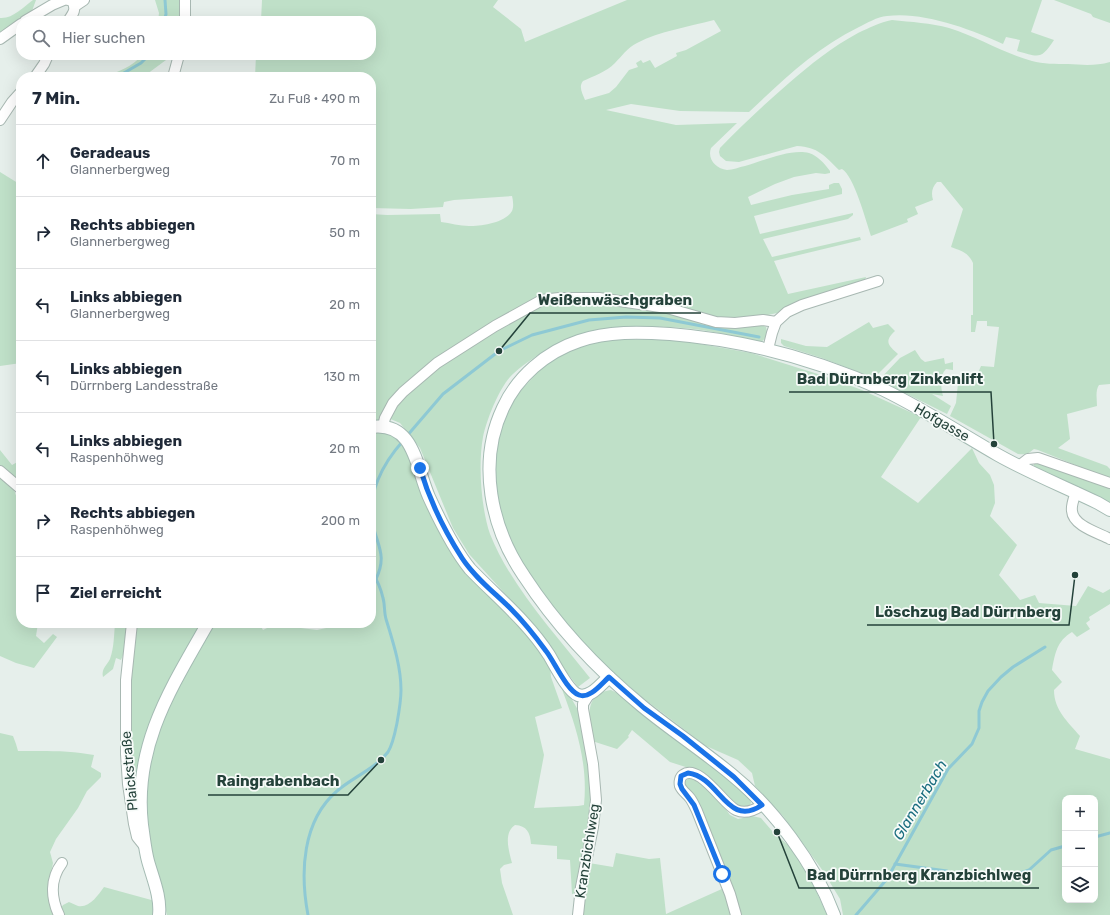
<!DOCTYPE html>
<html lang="de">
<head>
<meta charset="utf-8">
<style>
	:root { --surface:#fff; --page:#f2f2f3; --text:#1f2937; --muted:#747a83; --line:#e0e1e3 }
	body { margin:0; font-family:Rubik,sans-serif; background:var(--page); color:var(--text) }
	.controls { position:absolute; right:12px; bottom:12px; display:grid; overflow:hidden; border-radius:8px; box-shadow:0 4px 16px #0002 }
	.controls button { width:36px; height:36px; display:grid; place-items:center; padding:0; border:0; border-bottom:1px solid var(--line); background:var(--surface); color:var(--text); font:20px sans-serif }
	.stop { position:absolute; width:12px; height:12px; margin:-9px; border:3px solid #1a73e8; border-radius:50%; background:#fff }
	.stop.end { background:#1a73e8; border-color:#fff; box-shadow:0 1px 4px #0008 }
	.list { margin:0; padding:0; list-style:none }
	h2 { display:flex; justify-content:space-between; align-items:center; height:52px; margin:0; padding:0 16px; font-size:17px }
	h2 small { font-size:13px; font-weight:400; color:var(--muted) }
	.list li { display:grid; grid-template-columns:26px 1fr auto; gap:12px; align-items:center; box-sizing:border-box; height:72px; padding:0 16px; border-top:1px solid var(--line) }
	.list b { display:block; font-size:15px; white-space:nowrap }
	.list p { margin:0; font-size:13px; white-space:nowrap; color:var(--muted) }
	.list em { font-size:13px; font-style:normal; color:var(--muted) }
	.icon { flex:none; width:22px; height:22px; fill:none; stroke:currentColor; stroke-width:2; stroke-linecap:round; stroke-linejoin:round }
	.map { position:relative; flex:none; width:1110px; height:915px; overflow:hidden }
	.search { position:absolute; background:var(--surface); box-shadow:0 4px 16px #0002; left:16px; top:16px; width:360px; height:44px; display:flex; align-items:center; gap:10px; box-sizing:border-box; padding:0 14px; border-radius:16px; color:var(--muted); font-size:15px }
	.panel { position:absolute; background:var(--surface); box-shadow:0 4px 16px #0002; left:16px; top:72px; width:360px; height:556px; border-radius:16px }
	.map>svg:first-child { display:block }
	.green { fill:#bfe0c8; fill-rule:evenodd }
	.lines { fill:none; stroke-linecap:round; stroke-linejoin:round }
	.stream { stroke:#8ec9d4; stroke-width:3 }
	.street-casing { stroke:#a8b8b2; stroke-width:12 }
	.secondary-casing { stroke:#a4bbb3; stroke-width:14 }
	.street { stroke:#fff; stroke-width:10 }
	.secondary { stroke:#fff; stroke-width:12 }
	.route { stroke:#1a73e8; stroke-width:5 }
	.labels { text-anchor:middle; stroke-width:3.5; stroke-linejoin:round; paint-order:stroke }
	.street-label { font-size:14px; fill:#24423a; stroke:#f7fbf9 }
	.water-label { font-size:15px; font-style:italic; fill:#1c6f80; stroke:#f7fbf9 }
	.leader { fill:none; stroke:#24423a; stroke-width:1.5 }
	.callout-dot { fill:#24423a; stroke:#f7fbf9; stroke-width:1.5 }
	.callout-label { font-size:15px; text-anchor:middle; font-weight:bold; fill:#24423a; stroke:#f7fbf9; stroke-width:3.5; stroke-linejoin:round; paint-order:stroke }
</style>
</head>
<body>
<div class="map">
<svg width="1110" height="915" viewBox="0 0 1110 915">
	<rect width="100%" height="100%" fill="#e6efeb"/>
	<!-- green -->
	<g class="green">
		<path d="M33,0H36L32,11L0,36V18C13,19 23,7 33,0Z"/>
		<path d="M155,0H179L180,21H158L159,13Z"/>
		<path d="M262,0H498L493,7L521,29L525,42L627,0H1042L1031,32L1054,40C1041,60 1039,57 1017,51L1020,40L1006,37L1003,44C971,29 922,11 887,16C877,17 867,23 859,27C816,48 783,80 749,112L680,111L631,104L606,110L676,125L737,123L711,148C707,159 716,169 727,170C733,170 739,167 745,166C762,161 792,148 809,153C818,156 824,163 830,171V173L825,174L816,173L794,177L775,184L748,197L751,205L792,195L829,189V185L834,183H839L842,189V194L754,216L760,234L853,213V215L848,219L763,239L772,257L860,237L861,240L774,261L788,294L866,277L865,280L786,308L777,313L753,318H705L547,296L439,357L382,414L379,422L371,424V214L387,215L440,214L441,222C450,223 460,226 469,226C481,226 505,223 512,211C514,207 513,200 512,196L454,200L444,202L443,207L411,209L371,208V77H255L256,55H371V21H261ZM714,20L721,31L686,50L676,53L677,56L655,68L650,60L643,63L641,60L636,63L638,67L629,70L616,87L609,93L585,100C583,94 578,87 583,81C594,76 606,72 615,63C622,56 627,48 637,43C660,31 688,27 714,20Z"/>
		<path d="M1054,0H1110V23L1093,17L1091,14Z"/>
		<path d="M892,20C911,22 931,23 949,28C978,37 1003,53 1032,61C1043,64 1056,64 1068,64C1083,65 1096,66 1110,62V384L1099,385C1095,391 1097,399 1097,406L1067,414L1070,439L1058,448L1107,466L1110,469V479L1038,450L1034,449C1028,454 1025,455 1018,454L950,416L956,403L958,383L960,380L967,375L978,373L981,366L994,367L999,327L987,326V321H977L975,332H971V315H973V263C968,252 961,251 951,247L963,209L941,182H937C932,187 931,193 933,200L915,207L918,214L907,219L908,222L871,236C866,221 854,176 842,169L839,170C825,156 818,147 797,146L739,162L726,161L720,156L719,152L720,148C742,125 765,104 789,83C811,64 832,47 858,33C869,28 880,22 892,20Z"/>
		<path d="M142,55H175V59L166,60L143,77H105C119,71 132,67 142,55Z"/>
		<path d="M0,172L21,185V363L0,366Z"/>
		<path d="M553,302H599L761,325L766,327C768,334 767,338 761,342C731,335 699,328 668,327C649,326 630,328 611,331C599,333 586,334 574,337C558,341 522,364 510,377C498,391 487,419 483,437C478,464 481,508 490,534C510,585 556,635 590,678L578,687L517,607L469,554L453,528L420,448L400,423L388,418L404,398L429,375L463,350L532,309Z"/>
		<path d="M869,322L873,328L888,324L895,331C884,341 888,345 898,354L874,378L822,358L784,346L781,343V339L806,346L827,347Z"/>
		<path d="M613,339L678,340L751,353L821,375L862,390L921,417L881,477L918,503L972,448L979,463L990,475L994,485L995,503L990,516L1017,545L999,575L1020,600L1035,595L1039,603L1076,606L1088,586L1103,593L1110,589V604L1089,617L1090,620L1086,623L1090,629L1077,637L1072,632C1057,641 1055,653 1052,670L1062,682L1054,690C1054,710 1068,722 1080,736L1075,749L1110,759V915H843L840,899L823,871L783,816L755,786L752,773L738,760L706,746L643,698L604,665L561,618L534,582L515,552L503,522L496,492L495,459L500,431L510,405L523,388L540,370L558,356L584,345ZM1065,798H1095V900H1065Z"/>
		<path d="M915,350L921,359L925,362L944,358L945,364L953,362V370L946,369C939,376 941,388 943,396L932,394L951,406L947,414L879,380L900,358Z"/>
		<path d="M376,431L397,437L408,451L451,550L522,625L550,666L551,677L562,708L535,717L544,755L534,808L578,806L584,805C588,765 577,729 563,692L561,685L570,696L578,710L584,728L593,798L576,893L572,894L570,860L557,859V846L531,844C530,832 527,826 515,825C503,833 509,851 512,863L504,865L500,869L502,883L513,915H167L155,870L148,824L146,782L149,759L173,694L214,623H259L263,630L277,623H294L301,628L317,630L326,628L335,623H371V432Z"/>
		<path d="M0,450L12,465L21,460V485L0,466Z"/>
		<path d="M1038,462L1110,486V505L1037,468L1034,466V464Z"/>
		<path d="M0,475C4,479 9,483 12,487C19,496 17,511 21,522V623H38L36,636L44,643L53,634L57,637L34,668L16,663L0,656Z"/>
		<path d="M115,623H129L125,650L121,660L116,658L113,669L103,677C101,669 107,665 110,659C114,648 114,635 115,623Z"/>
		<path d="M137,623H205L163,692L146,732L140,766L134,811L129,729L131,668Z"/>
		<path d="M611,690L619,694L727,777L750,799L751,803L749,806L741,807L736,805L695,770L670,762L632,730L628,736L629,737L617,749L592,741C589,721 583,693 611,690Z"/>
		<path d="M0,733L13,736L16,744L18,751C44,751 69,750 94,755L91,767L101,773V777L87,791L78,808L56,839L50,852L53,863L50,878L56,915H0Z"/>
		<path d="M690,778L698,779L717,797L730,815L738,819L752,816L761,818L773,832L789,846L797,854L808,873L827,915H739L685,785V781Z"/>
		<path d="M616,853L649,859L660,858L666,914L724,888L733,915H581L589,863L613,867Z"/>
		<path d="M104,887L155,901L156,915H63L61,908L63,905L69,902C72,903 75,905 78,906C90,908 98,895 104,887Z"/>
	</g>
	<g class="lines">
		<!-- stream -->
		<g class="stream">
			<path d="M164,21L166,14L165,0"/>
			<path d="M117,77L141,63L149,55"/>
			<path d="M406,437L443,394L499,351L532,335L589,320L626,317L660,318L759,337"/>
			<path d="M376,579C387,556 378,547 373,525C366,495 383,463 403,441"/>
			<path d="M1095,837L1110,833"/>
			<path d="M895,864L947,871"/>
			<path d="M958,872L1009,876L1018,874L1029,870L1051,850L1065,846"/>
			<path d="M308,915C300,873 302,821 337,791C353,777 375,769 388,752C393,744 395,733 397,723C399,712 401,701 401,690C401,666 393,642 386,619C384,612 385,605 383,598C381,589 376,578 371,570"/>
			<path d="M856,915L887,879L948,769L972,744L979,728V711L982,702L988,691L1001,677L1013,667L1045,647"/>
		</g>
		<!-- street casing -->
		<g class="street-casing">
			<g id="street">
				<path d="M68,0L72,1C77,9 73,14 68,21"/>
				<path d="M185,0V21"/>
				<path d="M75,6L84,0"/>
				<path d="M25,21L52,5L64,0"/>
				<path d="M0,39L21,24"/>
				<path d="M35,77L44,64L48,55"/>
				<path d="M173,77L179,55"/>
				<path d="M0,120L12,102L21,92"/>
				<path d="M768,349L772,333L776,322L787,312L802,305L878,281"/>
				<path d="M383,426L385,418L393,403L403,392L437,363L495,326L542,300L559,298H599L667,308L716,322L735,323L763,320L776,322"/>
				<path d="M1019,466L1028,459L1038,458L1110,483"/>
				<path d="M0,471L21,489"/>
				<path d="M1076,492C1074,498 1071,505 1072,511C1073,526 1099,533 1110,539"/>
				<path d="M132,623L126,680V754L128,784L134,824L137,837L145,847"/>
				<path d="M59,915C51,898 50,879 62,863"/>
				<path d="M578,915L581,887L593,827L596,800L593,764L583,709V704L590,693"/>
				<path d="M736,915L730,894L697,811C695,807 693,802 690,798C687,794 682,791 680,786C679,782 680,777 683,775C699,763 724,805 736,810C745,814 755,810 762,805"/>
			</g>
		</g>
		<!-- secondary casing -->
		<g class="secondary-casing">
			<g id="secondary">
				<path d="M371,427C415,421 416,468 429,497C440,521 453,548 470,569C497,597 528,622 549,655C555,665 568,691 578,695C590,699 601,684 609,677"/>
				<path d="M159,915C161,897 153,879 148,861C145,850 144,838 142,825C133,746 171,688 208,623"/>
				<path d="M834,915C815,864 773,808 731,774C702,750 671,730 642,706C597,669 556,625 524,576C491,528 477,463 503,408C517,377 546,352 579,341C608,331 640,332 670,334C744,340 816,359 884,390C923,409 960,433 998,455C1030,473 1065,487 1098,503L1110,510"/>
			</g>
		</g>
		<!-- street -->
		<use href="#street" class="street"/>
		<!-- secondary -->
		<use href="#secondary" class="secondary"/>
	</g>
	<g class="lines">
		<!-- route -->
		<path class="route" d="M420,468C429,499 444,530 462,558C475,578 495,593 511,609C524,622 535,636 546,651C554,661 567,691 579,695C590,699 601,684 609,677L644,708L683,736L734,777L762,805C727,829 720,777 688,773L681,776L680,784L682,789L694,805L722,874"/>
	</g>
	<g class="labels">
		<!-- street labels -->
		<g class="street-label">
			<text transform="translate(942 422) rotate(30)" y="5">Hofgasse</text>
			<text transform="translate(129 771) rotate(-95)" y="5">Plaickstraße</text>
			<text transform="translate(587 851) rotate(-81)" y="5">Kranzbichlweg</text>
		</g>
		<!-- water labels -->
		<g class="water-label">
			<text transform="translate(920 800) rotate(-59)" y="5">Glannerbach</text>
		</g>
	</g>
	<!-- callouts -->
	<path class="leader" d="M499 351L530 313H701M994 444L991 392H789M1075 575L1069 625H867M381 760L348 795H208M777 832L799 888H1039"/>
	<g class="callout-dot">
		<circle cx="499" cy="351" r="4"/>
		<circle cx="994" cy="444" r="4"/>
		<circle cx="1075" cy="575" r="4"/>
		<circle cx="381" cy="760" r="4"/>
		<circle cx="777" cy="832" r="4"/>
	</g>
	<g class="callout-label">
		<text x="615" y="305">Weißenwäschgraben</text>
		<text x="890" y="384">Bad Dürrnberg Zinkenlift</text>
		<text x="968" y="617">Löschzug Bad Dürrnberg</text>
		<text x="278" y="786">Raingrabenbach</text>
		<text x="919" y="880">Bad Dürrnberg Kranzbichlweg</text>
	</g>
</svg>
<div class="controls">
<button>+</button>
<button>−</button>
<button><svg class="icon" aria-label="layers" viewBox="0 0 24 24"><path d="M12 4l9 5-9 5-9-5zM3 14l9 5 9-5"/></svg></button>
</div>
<div class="stop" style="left:722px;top:874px"></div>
<div class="stop end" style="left:420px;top:468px"></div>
<div class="search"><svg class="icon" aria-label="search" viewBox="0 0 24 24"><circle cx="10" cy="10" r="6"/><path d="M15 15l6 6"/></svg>Hier suchen</div>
<section class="panel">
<h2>7 Min.<small>Zu Fuß · 490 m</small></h2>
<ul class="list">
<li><svg class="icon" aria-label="ahead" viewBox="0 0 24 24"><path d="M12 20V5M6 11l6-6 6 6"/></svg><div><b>Geradeaus</b><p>Glannerbergweg</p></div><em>70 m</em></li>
<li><svg class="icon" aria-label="right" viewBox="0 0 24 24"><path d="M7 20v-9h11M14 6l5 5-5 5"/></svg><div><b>Rechts abbiegen</b><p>Glannerbergweg</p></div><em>50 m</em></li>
<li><svg class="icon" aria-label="left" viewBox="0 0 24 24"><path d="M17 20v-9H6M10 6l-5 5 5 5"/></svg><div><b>Links abbiegen</b><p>Glannerbergweg</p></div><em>20 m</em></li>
<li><svg class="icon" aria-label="left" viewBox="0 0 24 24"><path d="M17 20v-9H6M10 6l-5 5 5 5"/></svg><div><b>Links abbiegen</b><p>Dürrnberg Landesstraße</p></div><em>130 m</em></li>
<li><svg class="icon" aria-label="left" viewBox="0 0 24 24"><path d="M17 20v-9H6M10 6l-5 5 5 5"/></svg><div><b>Links abbiegen</b><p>Raspenhöhweg</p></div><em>20 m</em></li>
<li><svg class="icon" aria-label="right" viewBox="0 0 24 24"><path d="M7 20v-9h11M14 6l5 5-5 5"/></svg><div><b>Rechts abbiegen</b><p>Raspenhöhweg</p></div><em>200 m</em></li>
<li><svg class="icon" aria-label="arrive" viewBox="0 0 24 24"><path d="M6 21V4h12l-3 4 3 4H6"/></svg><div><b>Ziel erreicht</b></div></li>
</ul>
</section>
</div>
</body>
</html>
